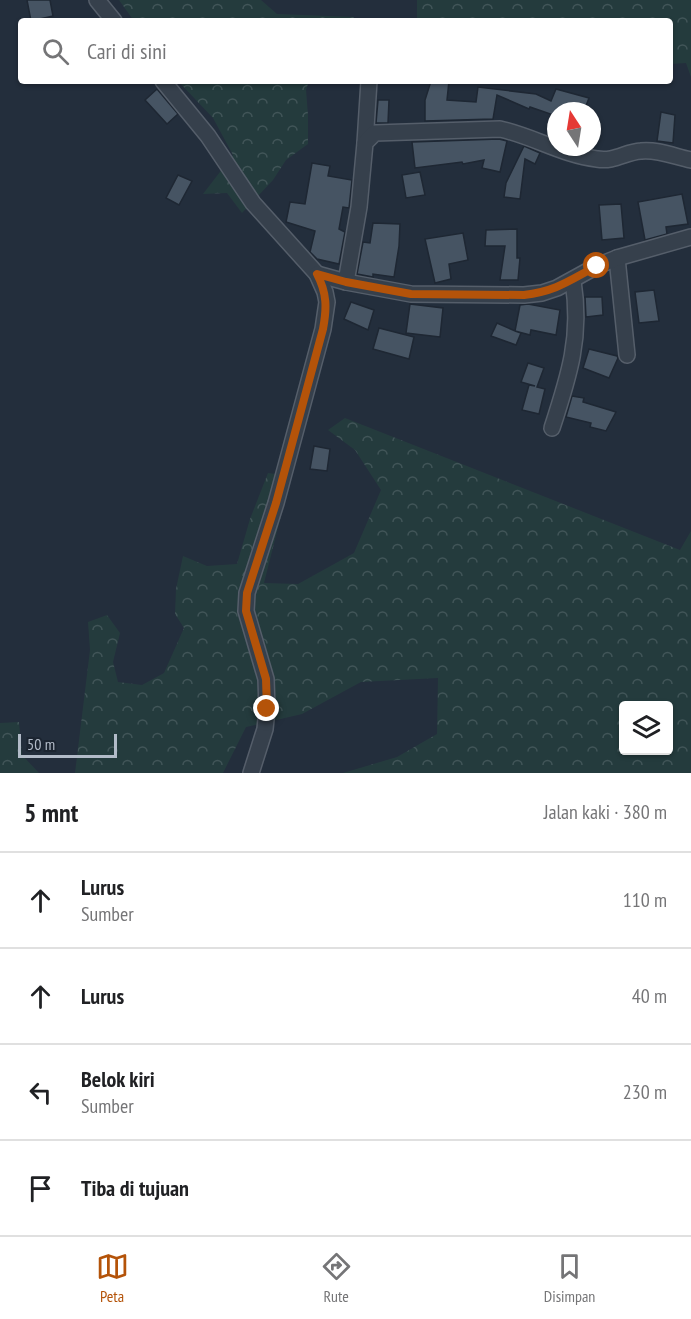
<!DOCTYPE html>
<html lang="id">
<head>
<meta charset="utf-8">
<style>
	:root { --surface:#fff; --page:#f6f6f6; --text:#202124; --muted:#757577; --line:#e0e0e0; --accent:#b45309 }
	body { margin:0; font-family:"PT Sans Narrow",sans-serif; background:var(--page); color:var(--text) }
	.controls { position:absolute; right:18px; bottom:18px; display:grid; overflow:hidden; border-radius:6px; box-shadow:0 2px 4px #0004 }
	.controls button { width:54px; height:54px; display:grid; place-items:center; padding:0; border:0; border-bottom:2px solid var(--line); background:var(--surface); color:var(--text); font:30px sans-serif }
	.compass { position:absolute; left:547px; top:102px; width:54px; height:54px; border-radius:50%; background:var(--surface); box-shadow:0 2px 4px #0004; rotate:348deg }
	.scale { position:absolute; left:18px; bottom:15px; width:99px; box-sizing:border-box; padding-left:6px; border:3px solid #b2bbc8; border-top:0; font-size:16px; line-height:21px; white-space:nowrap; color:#b2bbc8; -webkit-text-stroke:4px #1c2531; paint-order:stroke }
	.stop { position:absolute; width:18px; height:18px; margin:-14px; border:4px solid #b45309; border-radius:50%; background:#fff }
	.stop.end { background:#b45309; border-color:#fff; box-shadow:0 2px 6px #0008 }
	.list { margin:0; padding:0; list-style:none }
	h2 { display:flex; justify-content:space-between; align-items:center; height:78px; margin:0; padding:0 24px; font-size:26px }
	h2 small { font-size:20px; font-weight:400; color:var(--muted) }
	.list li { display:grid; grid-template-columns:39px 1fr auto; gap:18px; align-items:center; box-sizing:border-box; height:96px; padding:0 24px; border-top:2px solid var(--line) }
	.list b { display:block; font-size:22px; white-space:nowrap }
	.list p { margin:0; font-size:20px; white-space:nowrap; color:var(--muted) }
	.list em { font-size:20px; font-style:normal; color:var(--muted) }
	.icon { flex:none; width:33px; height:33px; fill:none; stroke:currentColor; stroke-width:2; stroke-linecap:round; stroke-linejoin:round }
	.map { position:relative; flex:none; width:691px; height:773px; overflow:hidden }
	.search { position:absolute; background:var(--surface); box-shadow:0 2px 4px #0004; left:18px; right:18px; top:18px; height:66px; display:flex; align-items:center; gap:15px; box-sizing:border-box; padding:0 21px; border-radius:6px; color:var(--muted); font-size:22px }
	.sheet { height:462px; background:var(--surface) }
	nav { display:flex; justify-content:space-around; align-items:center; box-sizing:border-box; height:84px; border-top:2px solid var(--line); background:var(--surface); font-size:16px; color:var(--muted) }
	nav a { display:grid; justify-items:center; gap:3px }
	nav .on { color:var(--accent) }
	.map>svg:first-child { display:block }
	.forest { fill:url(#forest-crowns); fill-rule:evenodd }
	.building { fill:#465463; stroke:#1e2733; stroke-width:1.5 }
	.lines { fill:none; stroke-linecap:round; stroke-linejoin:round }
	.minor-casing { stroke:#555e6a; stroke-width:18 }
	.minor { stroke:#36404c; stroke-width:15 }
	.route { stroke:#b45309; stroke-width:8 }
</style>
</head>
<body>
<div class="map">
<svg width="691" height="773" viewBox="0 0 691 773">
	<defs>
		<pattern id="forest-crowns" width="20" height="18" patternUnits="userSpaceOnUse" patternTransform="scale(1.5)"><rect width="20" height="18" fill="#243b3d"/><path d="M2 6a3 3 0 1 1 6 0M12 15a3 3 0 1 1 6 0" fill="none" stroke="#415558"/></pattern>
	</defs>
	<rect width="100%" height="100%" fill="#232e3c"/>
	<!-- forest -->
	<g class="forest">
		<path d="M119,0H261L277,14L354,17L353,21H134Z"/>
		<path d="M417,0H691V77L686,63L670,64V21H625L604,18L587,21H417Z"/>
		<path d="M178,81H309L306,90L308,115V144L286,160L273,180L242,213L227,193L203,194L233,155L213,118Z"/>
		<path d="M345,418L680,550L691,531V773H343L397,757L437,734L438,678L361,682L302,714L246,727L223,773H75L90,650L88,622L107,615L120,633L113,662L118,682L142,685L164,673L184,628L175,614L176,589L183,556L207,566L237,564L250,519L268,473L291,476L264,583L298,584L354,553L381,490L355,450L328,430ZM624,706H668V750H624Z"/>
		<path d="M19,722L22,755L39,773H0V723Z"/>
	</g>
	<!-- building -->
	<g class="building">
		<path d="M27,0H50L53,16L31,21Z"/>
		<path d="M431,81H449L447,100L476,102L478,87L536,94L551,101L556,89L589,98L584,111H556V116L530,107L529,109L497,95L493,119L425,121V100Z"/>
		<path d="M157,89L178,114L167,124L145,100Z"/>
		<path d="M378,100H389L388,123H376Z"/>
		<path d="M661,112L675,115L673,143L657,141Z"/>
		<path d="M499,139L507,141L500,172L482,168L484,160L463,164L462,162L415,168L412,142Z"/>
		<path d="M524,146L540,153L535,164L525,159L520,199L504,197L506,183Z"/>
		<path d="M312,163L330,166L328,176L352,180L349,208L343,207L339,229L345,232L339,264L317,259L310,252L315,231L286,222L290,202L305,204Z"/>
		<path d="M420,172L425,195L406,198L402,175Z"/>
		<path d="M178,175L192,181L179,205L166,198Z"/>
		<path d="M682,194L688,224L666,227L667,234L645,240L638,202Z"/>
		<path d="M621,204L624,238L602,240L599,205Z"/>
		<path d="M373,223L400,224L399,246L394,277L373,274V277L357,274L363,242L370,243Z"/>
		<path d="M517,229V258H520L518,280H500L505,246H485L486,230Z"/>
		<path d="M463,233L468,260L449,264L451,279L435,283L425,239Z"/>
		<path d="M654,290L659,321L639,323L635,292Z"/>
		<path d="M585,297H602L603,315L586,317Z"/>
		<path d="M351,302L374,310L368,330L344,319Z"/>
		<path d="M410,304L443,308L440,337L406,333Z"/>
		<path d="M528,304L560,310L556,335L531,330L530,335L515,331L521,333L516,345L491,336L497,323L515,331L520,305Z"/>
		<path d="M379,328L414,337L409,359L373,349Z"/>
		<path d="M589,349L617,356L618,358L609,378L583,368Z"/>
		<path d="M528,363L544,368L537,387L545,389L539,414L522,410L529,385L535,386L521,382Z"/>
		<path d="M572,396L584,398L583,402L616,412L606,431L590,427L591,423L566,417Z"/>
		<path d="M314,446L330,449L327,471L310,469Z"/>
	</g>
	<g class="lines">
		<!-- minor casing -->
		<g class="minor-casing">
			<g id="minor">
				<path d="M97,0L114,21"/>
				<path d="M163,81L208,136L253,203L317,274L325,292L327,302L323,329L276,503L247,593L246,611L266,679L267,709L265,729L251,773"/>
				<path d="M365,143L369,81"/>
				<path d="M617,258L627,355"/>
				<path d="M317,274L346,282L411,294L524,295L542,293L557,288L597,266L617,258L691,237"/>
				<path d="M346,282L359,207L365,143L375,133L500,129C533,136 562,155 597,159C615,162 625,152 641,151C657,149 676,157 691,160"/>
				<path d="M552,428C569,376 582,336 573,281"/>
			</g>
		</g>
		<!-- minor -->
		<use href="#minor" class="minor"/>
	</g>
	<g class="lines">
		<!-- route -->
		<path class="route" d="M267,709L266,679L246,611L247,593L276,503L323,329C327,308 327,293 317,274L346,282L411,294L524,295C557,291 570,280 597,266"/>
	</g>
</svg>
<div class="controls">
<button><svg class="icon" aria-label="layers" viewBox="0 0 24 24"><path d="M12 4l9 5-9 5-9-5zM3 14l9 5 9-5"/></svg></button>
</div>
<svg class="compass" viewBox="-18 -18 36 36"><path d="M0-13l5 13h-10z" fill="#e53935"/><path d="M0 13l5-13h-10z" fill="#757577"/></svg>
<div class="scale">50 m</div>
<div class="stop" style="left:597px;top:266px"></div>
<div class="stop end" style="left:267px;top:709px"></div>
<div class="search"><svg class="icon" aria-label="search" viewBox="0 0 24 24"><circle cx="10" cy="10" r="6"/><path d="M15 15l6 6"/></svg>Cari di sini</div>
</div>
<section class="sheet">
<h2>5 mnt<small>Jalan kaki · 380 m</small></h2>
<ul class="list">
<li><svg class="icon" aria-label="ahead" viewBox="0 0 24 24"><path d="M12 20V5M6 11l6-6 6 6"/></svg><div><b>Lurus</b><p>Sumber</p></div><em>110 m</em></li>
<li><svg class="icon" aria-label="ahead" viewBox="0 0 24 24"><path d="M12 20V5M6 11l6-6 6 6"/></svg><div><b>Lurus</b></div><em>40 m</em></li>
<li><svg class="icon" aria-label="left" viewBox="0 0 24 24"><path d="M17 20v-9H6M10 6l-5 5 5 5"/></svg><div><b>Belok kiri</b><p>Sumber</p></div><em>230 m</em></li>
<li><svg class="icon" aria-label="arrive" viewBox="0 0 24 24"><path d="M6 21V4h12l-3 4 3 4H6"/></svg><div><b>Tiba di tujuan</b></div></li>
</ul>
</section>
<nav>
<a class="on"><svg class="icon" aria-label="map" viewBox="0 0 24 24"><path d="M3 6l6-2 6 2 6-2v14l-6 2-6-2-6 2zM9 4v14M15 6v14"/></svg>Peta</a>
<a><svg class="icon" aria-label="directions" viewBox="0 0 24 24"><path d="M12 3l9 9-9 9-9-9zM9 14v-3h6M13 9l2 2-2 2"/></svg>Rute</a>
<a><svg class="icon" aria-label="saved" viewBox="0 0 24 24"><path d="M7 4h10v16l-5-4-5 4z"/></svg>Disimpan</a>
</nav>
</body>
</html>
